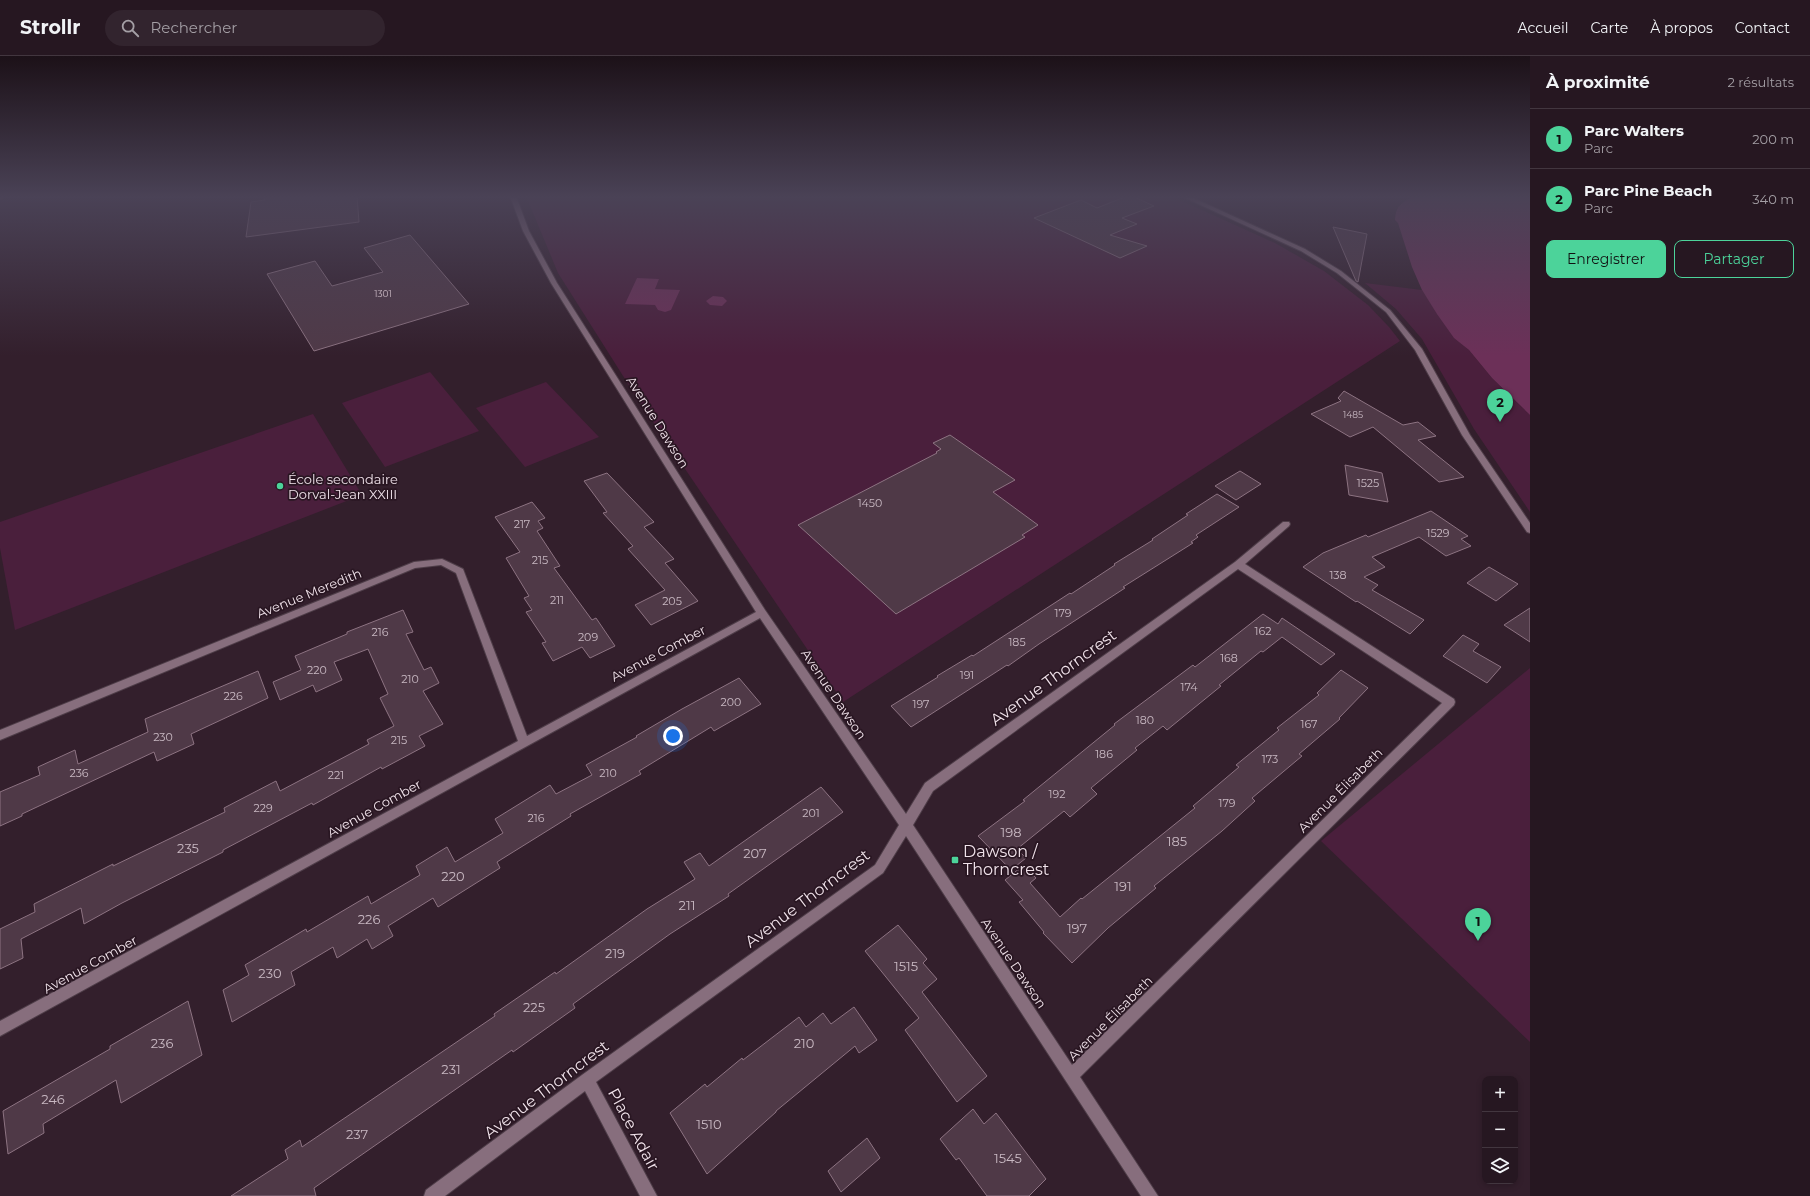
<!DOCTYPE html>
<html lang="fr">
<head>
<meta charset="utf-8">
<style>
	:root { --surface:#261721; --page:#32242e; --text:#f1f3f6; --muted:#a49fa5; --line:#42363f; --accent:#4cd39a }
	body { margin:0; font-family:Montserrat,sans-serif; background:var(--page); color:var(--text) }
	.controls { position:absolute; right:12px; bottom:12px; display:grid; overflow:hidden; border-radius:8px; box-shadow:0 2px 6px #0003 }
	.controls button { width:36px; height:36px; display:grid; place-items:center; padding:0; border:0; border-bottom:1px solid var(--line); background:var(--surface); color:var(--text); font:20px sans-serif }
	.you { position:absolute; left:673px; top:680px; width:14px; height:14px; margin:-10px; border:3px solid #fff; border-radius:50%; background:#1a73e8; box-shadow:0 0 0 6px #1a73e833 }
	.badge { display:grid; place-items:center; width:26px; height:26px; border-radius:50%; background:var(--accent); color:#111; font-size:13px; font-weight:700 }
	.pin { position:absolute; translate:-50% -33px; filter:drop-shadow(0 1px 2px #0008) }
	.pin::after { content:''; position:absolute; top:21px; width:14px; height:12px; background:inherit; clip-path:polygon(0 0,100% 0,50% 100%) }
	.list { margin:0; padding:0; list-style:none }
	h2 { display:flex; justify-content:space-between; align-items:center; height:52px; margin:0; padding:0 16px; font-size:17px }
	h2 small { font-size:13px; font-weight:400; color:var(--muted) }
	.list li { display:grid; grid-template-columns:26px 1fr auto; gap:12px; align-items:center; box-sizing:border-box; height:60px; padding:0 16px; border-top:1px solid var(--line) }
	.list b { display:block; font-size:15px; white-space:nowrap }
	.list p { margin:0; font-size:13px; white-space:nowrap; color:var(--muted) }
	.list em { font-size:13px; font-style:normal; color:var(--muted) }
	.actions { display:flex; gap:8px; padding:12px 16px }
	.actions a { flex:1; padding:9px 0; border:1px solid var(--accent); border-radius:8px; text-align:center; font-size:14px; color:var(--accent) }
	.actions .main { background:var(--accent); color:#111 }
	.icon { flex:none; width:22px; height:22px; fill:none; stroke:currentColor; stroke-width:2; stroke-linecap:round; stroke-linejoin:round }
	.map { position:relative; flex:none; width:1530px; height:1140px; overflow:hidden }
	header { display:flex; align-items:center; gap:24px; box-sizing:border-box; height:56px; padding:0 20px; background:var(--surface); border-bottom:1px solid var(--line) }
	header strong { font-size:19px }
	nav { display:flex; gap:22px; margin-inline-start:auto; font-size:14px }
	.search { width:280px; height:36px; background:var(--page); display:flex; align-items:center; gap:10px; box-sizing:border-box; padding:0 14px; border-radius:22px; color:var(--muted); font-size:15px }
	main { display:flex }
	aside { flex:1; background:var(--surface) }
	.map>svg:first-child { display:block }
	.green { fill:#4a1f3c }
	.water { fill:#6c3058 }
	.building { fill:#4f3947; stroke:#8d7382 }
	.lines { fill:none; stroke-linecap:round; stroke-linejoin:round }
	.minor-casing { stroke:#4e3d48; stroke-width:2 }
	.tertiary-casing { stroke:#4e3d48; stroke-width:2 }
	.minor { fill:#876e7d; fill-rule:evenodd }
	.tertiary { fill:#876e7d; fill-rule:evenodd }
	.poi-dot { fill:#4cd39a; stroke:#291622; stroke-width:1.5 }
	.labels { text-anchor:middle; stroke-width:3.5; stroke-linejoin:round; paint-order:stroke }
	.far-number-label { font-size:9px; fill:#c8b8c2 }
	.number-label { font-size:11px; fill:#c8b8c2 }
	.street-label { font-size:13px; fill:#f1e3eb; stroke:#291622 }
	.poi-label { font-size:13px; fill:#f1e3eb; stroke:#291622; text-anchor:start }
	.near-number-label { font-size:13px; fill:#c8b8c2 }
	.near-street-label { font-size:16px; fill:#f1e3eb; stroke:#291622 }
	.near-poi-label { font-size:16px; fill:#f1e3eb; stroke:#291622; text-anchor:start }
</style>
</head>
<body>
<header>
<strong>Strollr</strong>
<div class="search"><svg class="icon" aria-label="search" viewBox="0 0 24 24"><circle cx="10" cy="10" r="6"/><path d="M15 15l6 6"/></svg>Rechercher</div>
<nav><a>Accueil</a><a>Carte</a><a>À propos</a><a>Contact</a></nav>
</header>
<main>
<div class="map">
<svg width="1530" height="1140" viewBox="0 0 1530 1140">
	<rect width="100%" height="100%" fill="#331f2c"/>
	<!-- green -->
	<g class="green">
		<path d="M526,140H1171L1275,187L1324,215L1368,249L1389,271L1400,285L843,646L637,342L558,217Z"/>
		<path d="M1365,227L1422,234L1454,281L1469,294L1492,322L1530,359V456L1474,373L1422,283L1396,253Z"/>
		<path d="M430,316L479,375L385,411L342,347Z"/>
		<path d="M546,326L599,381L525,411L476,352Z"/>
		<path d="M313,358L362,439L15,574L0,492V466Z"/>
		<path d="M1530,612V986L1321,785Z"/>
	</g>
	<!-- water -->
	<g class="water">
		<path d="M1413,140H1530V359L1492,322L1469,294L1454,282L1437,258L1422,234L1412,211L1398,167L1395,164C1396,149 1401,148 1413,140Z"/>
		<path d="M637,222L659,223L655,233L680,234L671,254L665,256L658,254L655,249L625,248Z"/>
		<path d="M713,240L723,241L727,245L722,250L710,249L706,245Z"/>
	</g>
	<!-- building -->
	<g class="building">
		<path d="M263,140H357L359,166L246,181L251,146L265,144Z"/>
		<path d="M1127,140H1132L1154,150L1122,162L1137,168L1110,179L1147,190L1120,202L1034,162L1081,144L1097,152Z"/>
		<path d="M1333,171L1367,178L1358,226L1356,225Z"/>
		<path d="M410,179L469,248L314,295L267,218L315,205L332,230L383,216L364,192Z"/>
		<path d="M1344,335L1403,369L1418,366L1436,380L1418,384L1464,421L1439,426L1373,371L1350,381L1311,358L1341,345L1338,342Z"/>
		<path d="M950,379L1015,424L993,436L1038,469L1022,479L1025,481L896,558L798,469L937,397L936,396L941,393L933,387Z"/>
		<path d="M1345,409L1382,417L1388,446L1349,439Z"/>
		<path d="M1240,415L1261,428L1236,444L1215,430Z"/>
		<path d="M607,417L654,466L644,471L674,503L665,507L698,545L651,569L635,549L665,534L628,493L633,490L603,457L607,456L584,425Z"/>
		<path d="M1217,438L1239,451L1196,479L1198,481L1191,486L1193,487L1123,531L1125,532L1039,588L1008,610L1007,609L911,671L891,650L938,621L937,620L972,599L973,600L1070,537L1071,538L1115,509L1114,508L1153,484L1152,483L1188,459L1186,458Z"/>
		<path d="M532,446L545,462L538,465L543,472L537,475L560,510L554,512L592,564L596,562L615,590L590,602L582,591L553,605L542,587L546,586L526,556L532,554L524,542L529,540L506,502L520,496L495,461Z"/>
		<path d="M1431,455L1468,480L1461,483L1471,490L1446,500L1419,481L1372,501L1385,511L1364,521L1378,529L1372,534L1424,564L1410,578L1357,545L1356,546L1303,511L1323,497L1366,479L1368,481Z"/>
		<path d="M1489,511L1518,528L1496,545L1467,527Z"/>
		<path d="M1530,552V586L1504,569Z"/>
		<path d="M403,554L413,576L406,578L424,614L431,611L439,627L423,635L443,668L419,680L425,690L382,713L381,711L313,749L312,747L223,794V796L122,847L84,868L81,852L21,883L23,902L0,913V873L35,856L34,848L113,808V810L225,756L224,752L276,725L280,735L369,688L367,684L394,670L380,642L388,638L368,593L334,606L342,624L316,636L313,629L280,644L273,626L301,614L295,600L347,578V576Z"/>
		<path d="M1263,558L1278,568L1282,562L1335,598L1321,609L1282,581L1263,596L1261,595L1219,629L1221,630L1167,674L1163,670L1135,692L1137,694L1091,732L1097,738L1070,761L1064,755L1017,793L1026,802L1011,814L978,780L1025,745L1023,744L1115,669L1114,668L1193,609L1195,611Z"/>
		<path d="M1463,579L1479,588L1473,595L1501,611L1487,627L1443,600Z"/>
		<path d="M1341,614L1368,632L1339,662L1340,663L1299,698L1302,700L1252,742L1255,745L1222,775L1154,830L1156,832L1108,872L1072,907L1043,877L1044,876L1019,846L1023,844L1005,824L1024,809L1036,822L1030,827L1060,861L1081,842L1082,843L1195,752L1193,750L1239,711L1236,709L1279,674L1277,672L1319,639L1317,637Z"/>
		<path d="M258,615L268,642L191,678L194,688L157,705L154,696L22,758V760L0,770V736L40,719L38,711L75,694L78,708L148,676L145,663Z"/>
		<path d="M739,622L761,648L714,675L711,671L639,715L641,718L570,758L571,760L497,806L500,812L438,851L433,842L388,870L393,880L372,893L367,883L337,902L333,891L291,916L295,929L232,966L223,934L249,919L245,909L306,873L307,876L368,840L371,848L420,819L416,810L447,791L455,806L503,777L495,763L550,729L556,738L592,719L586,709L637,681L636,680L682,653Z"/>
		<path d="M821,731L843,756L728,838L729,840L670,878L573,948L575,952L513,996L512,994L314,1132L316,1140H231L288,1103L285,1094L300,1084L302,1091L495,960L494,958L555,916L556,918L647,853L695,823L684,806L700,797L709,810Z"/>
		<path d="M898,869L927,903L923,907L937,923L922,936L987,1020L957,1046L905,974L919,962L865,895Z"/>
		<path d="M188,945L202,999L121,1047L116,1024L43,1068L44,1077L8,1098L3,1055L110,993V990Z"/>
		<path d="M854,951L877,984L859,997L855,990L776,1055V1056L707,1118L670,1057L705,1028L707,1031L742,1002L743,1004L799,961L806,971L823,957L831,968Z"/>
		<path d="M973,1053L984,1068L996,1057L1046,1123L1029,1140H987L959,1102L956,1104L940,1083Z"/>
		<path d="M867,1082L880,1102L841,1136L828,1115Z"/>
	</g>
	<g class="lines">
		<!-- minor casing -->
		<g class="minor-casing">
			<g id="minor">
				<path d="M0,140H6L0,143Z"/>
				<path d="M510,140H516L529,175L557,227L765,554L906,758L925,727L1235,506L1283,466H1289L1290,468L1289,470L1245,508L1454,643L1455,646L1454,649L1080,1021L1158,1140H1141L906,780L883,817L596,1026L657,1140H640L585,1035L445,1140H424L426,1134L582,1019L875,809L899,769L760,562L0,980V965L518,685L456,517L441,509L415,512L0,684V674L414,506L442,503L463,513L527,680L756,556L551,227L523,175ZM1238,513L1442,647L1072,1009L913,769L933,735Z"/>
			</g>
		</g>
		<!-- tertiary casing -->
		<g class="tertiary-casing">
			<path id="tertiary" d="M1181,140H1189L1305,193L1341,215L1390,254L1422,293L1470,379L1530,467V477L1527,476L1462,379L1415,294L1386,256L1337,217L1301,195Z"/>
		</g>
		<!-- minor -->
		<use href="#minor" class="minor"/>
		<!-- tertiary -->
		<use href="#tertiary" class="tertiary"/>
	</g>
	<!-- sky -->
	<linearGradient id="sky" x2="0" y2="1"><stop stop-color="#1c1118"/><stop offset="0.47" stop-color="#4a4256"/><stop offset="1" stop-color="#4a4256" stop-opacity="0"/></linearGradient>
	<rect width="1530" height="300" fill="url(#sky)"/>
	<!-- markers -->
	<g class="poi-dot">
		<circle cx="280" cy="430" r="4"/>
		<rect x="951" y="800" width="8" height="8" rx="2"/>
	</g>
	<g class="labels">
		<!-- far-number labels -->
		<g class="far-number-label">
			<text x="383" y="241">1301</text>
			<text x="1353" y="362">1485</text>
		</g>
		<!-- number labels -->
		<g class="number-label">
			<text x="1368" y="431">1525</text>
			<text x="870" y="451">1450</text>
			<text x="522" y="472">217</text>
			<text x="1438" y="481">1529</text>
			<text x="540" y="508">215</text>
			<text x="1338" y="523">138</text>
			<text x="557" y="548">211</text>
			<text x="672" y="549">205</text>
			<text x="1063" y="561">179</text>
			<text x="1263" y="579">162</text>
			<text x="380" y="580">216</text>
			<text x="588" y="585">209</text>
			<text x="1017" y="590">185</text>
			<text x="1229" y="606">168</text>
			<text x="317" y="618">220</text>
			<text x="967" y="623">191</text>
			<text x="410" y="627">210</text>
			<text x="1189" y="635">174</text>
			<text x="233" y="644">226</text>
			<text x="731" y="650">200</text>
			<text x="921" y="652">197</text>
			<text x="1145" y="668">180</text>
			<text x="1309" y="672">167</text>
			<text x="163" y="685">230</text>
			<text x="399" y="688">215</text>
			<text x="1104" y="702">186</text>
			<text x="1270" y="707">173</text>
			<text x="79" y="721">236</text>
			<text x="608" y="721">210</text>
			<text x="336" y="723">221</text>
			<text x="1057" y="742">192</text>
			<text x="1227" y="751">179</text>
			<text x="263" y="756">229</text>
			<text x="811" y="761">201</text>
			<text x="536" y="766">216</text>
		</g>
		<!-- street labels -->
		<g class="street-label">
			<text transform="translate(658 366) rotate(58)" y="5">Avenue Dawson</text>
			<text transform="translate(309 537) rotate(-22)" y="5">Avenue Meredith</text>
			<text transform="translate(658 597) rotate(-28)" y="5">Avenue Comber</text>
			<text transform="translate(834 638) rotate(56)" y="5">Avenue Dawson</text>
			<text transform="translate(1340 734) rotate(-45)" y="5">Avenue Élisabeth</text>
			<text transform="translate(374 752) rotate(-29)" y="5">Avenue Comber</text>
			<text transform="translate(1014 907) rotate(56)" y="5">Avenue Dawson</text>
			<text transform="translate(90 908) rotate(-29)" y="5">Avenue Comber</text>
			<text transform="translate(1110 962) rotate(-45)" y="5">Avenue Élisabeth</text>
		</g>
		<!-- poi labels -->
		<g class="poi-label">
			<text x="288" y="428">École secondaire<tspan x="288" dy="15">Dorval-Jean XXIII</tspan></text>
		</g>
		<!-- near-number labels -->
		<g class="near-number-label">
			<text x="1011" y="781">198</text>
			<text x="1177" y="790">185</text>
			<text x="188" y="797">235</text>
			<text x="755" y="802">207</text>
			<text x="453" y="825">220</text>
			<text x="1123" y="835">191</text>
			<text x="687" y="854">211</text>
			<text x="369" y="868">226</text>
			<text x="1077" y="877">197</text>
			<text x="615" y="902">219</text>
			<text x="906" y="915">1515</text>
			<text x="270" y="922">230</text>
			<text x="534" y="956">225</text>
			<text x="162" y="992">236</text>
			<text x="804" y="992">210</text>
			<text x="451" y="1018">231</text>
			<text x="53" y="1048">246</text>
			<text x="709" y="1073">1510</text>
			<text x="357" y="1083">237</text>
			<text x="1008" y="1107">1545</text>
		</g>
		<!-- near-street labels -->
		<g class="near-street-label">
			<text transform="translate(1053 621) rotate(-36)" y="6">Avenue Thorncrest</text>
			<text transform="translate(807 842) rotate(-37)" y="6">Avenue Thorncrest</text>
			<text transform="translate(546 1033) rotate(-37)" y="6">Avenue Thorncrest</text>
			<text transform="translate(634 1073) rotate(62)" y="6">Place Adair</text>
		</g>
		<!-- near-poi labels -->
		<g class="near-poi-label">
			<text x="963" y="801">Dawson /<tspan x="963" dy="18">Thorncrest</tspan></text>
		</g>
	</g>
</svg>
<div class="controls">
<button>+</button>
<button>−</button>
<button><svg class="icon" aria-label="layers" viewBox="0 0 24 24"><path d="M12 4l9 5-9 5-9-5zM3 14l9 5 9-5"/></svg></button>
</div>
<div class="you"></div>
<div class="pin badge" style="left:1478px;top:885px">1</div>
<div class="pin badge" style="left:1500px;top:366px">2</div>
</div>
<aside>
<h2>À proximité<small>2 résultats</small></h2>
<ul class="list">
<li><span class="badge">1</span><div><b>Parc Walters</b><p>Parc</p></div><em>200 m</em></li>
<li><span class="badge">2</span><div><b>Parc Pine Beach</b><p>Parc</p></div><em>340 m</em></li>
</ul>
<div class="actions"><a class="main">Enregistrer</a><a>Partager</a></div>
</aside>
</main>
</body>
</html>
